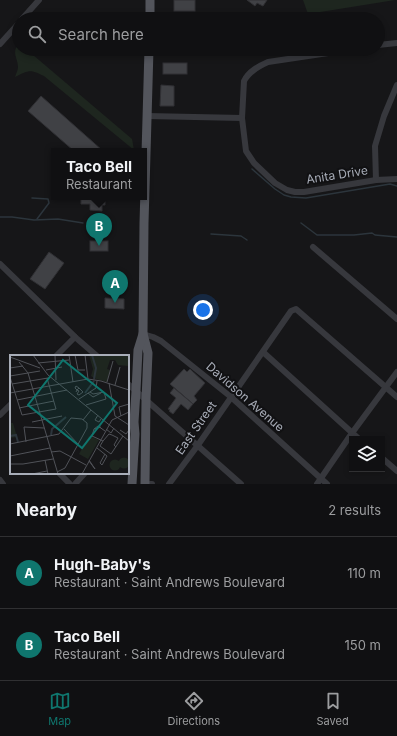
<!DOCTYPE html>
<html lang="en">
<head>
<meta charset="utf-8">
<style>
	:root { --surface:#101012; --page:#1e1e20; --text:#f1f3f6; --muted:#9c9d9f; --line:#303032; --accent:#0f766e }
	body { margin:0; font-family:Inter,sans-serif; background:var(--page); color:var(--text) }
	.controls { position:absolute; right:12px; bottom:12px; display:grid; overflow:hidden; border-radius:0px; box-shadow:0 2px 6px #0003 }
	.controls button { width:36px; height:36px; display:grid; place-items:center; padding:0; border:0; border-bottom:1px solid var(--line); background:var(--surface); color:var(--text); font:20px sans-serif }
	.you { position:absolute; left:203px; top:310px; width:14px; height:14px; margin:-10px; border:3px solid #fff; border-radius:50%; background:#1a73e8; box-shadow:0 0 0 6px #1a73e833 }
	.badge { display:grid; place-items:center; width:26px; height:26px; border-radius:50%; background:var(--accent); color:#fff; font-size:13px; font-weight:700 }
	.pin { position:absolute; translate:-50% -33px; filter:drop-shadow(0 1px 2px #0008) }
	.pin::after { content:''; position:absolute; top:21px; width:14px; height:12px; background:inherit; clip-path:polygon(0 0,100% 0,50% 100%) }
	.popup { position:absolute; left:51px; top:148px; width:96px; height:52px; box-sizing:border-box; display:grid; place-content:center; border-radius:0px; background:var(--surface); filter:drop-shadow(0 1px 3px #0005); font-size:13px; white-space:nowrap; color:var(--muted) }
	.popup b { font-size:15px; color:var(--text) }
	.popup::after { content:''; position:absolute; left:50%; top:100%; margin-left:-8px; border:8px solid transparent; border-top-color:var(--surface) }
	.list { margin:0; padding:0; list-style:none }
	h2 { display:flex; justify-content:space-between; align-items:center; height:52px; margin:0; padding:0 16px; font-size:17px }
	h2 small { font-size:13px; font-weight:400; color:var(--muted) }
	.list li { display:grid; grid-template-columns:26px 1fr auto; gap:12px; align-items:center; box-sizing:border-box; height:72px; padding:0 16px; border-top:1px solid var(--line) }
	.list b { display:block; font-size:15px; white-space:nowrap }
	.list p { margin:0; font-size:13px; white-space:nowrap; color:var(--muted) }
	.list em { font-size:13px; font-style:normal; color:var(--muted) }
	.icon { flex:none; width:22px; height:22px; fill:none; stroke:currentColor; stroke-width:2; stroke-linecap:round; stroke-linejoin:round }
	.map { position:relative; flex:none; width:397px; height:484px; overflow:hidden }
	.search { position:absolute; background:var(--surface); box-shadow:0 2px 6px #0003; left:12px; right:12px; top:12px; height:44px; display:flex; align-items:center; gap:10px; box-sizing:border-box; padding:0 14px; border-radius:22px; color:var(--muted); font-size:15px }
	.sheet { height:196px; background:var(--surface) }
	nav { display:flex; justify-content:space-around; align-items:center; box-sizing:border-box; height:56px; border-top:1px solid var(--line); background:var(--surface); font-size:11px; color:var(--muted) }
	nav a { display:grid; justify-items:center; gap:2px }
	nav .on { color:var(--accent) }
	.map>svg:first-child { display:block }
	.green { fill:#1e261f }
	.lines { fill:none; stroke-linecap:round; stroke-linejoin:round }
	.stream { stroke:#2c353c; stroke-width:1.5 }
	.building { fill:#404145; stroke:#303034 }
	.street { stroke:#37383d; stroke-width:6 }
	.primary { stroke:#53555c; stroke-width:9 }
	.labels { text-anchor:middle; stroke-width:4; stroke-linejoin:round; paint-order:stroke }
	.street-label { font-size:12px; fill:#a8adb8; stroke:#111113 }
	.inset-river { fill:none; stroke:#2c353c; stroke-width:2 }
	.inset-road { fill:none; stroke:#505258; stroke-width:1 }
	.view { fill:#0f766e; fill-opacity:0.15; stroke:#0f766e; stroke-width:2 }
	.inset-edge { fill:none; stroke:#a8adb8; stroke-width:2 }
</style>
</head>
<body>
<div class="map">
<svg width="397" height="484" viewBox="0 0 397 484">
	<rect width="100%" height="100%" fill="#161618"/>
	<!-- green -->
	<g class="green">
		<path d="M303,0H395L308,14Z"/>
		<path d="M19,44V49H26L132,139L134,150L44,76C30,69 29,70 15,77C16,74 18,70 18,67C18,58 11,52 19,44Z"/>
	</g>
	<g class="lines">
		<!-- stream -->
		<g class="stream">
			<path d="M252,169L275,189L284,195L291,197L306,198L390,184L397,186"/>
			<path d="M32,198L48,199L49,203L37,219"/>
			<path d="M0,217H12L34,220L58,219L83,223"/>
			<path d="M301,223L317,235H354L372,233L375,235L397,237"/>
			<path d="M211,234L241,236L247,240"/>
		</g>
	</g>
	<!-- building -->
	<g class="building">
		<rect x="174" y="0" width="21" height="11"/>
		<path d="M247,0H267L263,6L257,3L255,6Z"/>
		<rect x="163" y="63" width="24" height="11"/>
		<path d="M161,85L174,86V106H160Z"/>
		<path d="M41,96L103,151H74L28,111Z"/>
		<path d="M81,197H105V205H102V211L90,210V204H81Z"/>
		<rect x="90" y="241" width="18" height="10"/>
		<path d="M49,252L64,263L45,289L30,279Z"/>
		<path d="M105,298L124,299V309L105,308Z"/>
		<path d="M184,369L187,372L190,369L205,383L194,396L197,400L193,404L170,384Z"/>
		<path d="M174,388L193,404L188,410L181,404L173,414L169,411L170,410L168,409L176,398L170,393Z"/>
	</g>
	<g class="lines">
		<!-- street -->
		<g class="street">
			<path d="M22,19L39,0"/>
			<path d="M0,44L19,23"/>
			<path d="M378,45L397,43"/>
			<path d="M355,49L268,62C259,66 249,71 244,81L242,118L246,151L254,163L275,183L287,190L295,192H304L376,180L397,179"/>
			<path d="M147,116L242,118"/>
			<path d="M376,180L375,146L384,116L397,85"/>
			<path d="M313,247L397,319"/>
			<path d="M0,264L75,337L97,356"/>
			<path d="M143,334L153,337L161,341L231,397L327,484"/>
			<path d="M263,352L359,439"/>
			<path d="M56,356L75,337"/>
			<path d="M128,384L241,484"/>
			<path d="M0,415L11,404"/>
			<path d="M382,458L397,471"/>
			<path d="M59,473L70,484"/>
			<path d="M0,480L3,484"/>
			<path d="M75,484L85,473"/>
			<path d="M150,484H152"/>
			<path d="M169,484L198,445L291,311L296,309L397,397"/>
			<path d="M317,484L352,433L397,372"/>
		</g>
		<!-- primary -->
		<g class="primary">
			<path d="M150,19V0"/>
			<path d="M143,334L148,353L146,400L145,484"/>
			<path d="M132,484L135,434L134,422L136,391L138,350L143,334L144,223L149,49"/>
		</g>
	</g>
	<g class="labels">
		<!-- street labels -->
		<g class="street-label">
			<text transform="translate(337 175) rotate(-9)" y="4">Anita Drive</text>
			<text transform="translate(245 397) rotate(41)" y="4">Davidson Avenue</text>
			<text transform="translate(196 428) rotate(-55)" y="4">East Street</text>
		</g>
	</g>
	<!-- overview -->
	<g transform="translate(10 355)">
		<rect width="119" height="119" fill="#161618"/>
		<path d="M79,0H119V11L108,10L105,5H100L97,14L100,15L97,27L86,24L81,21L83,14ZM0,68H3L7,82L0,83ZM79,81L89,85L78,104L69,99ZM108.5 108a5.5 5.5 0 1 1 11 0a5.5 5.5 0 1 1-11 0ZM99.5 110a5.5 5.5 0 1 1 11 0a5.5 5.5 0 1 1-11 0Z" fill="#1e261f"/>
		<path class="inset-river" d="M82,0L86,13L84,24M75,38L84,26M41,80L42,74L56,62M0,81L6,80L8,87"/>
		<path class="inset-road" d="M23,0L38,20L119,86M45,0L46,25M59,0L63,27M65,0L68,15H75M75,0L78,24M0,2L30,13M9,7L18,18L48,119M28,8L59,5M0,13L13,11M36,15L52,12M0,21L30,16M0,22L12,60L46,54L37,23M97,27L103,6M99,28L105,61L119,70M2,29L38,23M105,30L110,12M66,37L67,35L69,33L66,31L65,33L67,35L69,36L67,39L69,40L73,37L69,33M0,38L78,24L91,26L119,35M78,38L83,42L91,38M69,44L86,33L87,26M7,45L57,35M76,50L96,44L94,37L83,39L80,37M9,53L44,46M88,60L85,65L89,67L91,64M111,61L109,52L119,49M73,65L81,55M22,67L52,61M91,72L84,74L82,81L93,86L99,79L102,80L108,83L104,90L106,92M54,74L68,89M84,74L88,71L95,76M96,74L101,78L104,73M110,75L116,79L119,75M93,86L90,91L101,99L113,81M16,87L14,72L34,73M0,89L49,79L61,63L72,64L77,68V73L55,113L47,117M87,93L97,101L92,110L90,108L95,99M41,97L50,96L76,110M0,101L40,93M35,105L38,119M79,106L85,114L79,105M0,109H13L43,104M22,119L37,116M72,119L102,65L119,57"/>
		<path class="view" d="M53,5L107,48L72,93L18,50Z"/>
		<rect width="119" height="119" class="inset-edge"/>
	</g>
</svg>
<div class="controls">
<button><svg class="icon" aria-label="layers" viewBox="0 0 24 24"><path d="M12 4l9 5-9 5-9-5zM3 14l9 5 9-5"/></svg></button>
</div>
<div class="you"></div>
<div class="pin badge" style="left:115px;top:303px">A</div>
<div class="pin badge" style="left:99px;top:246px">B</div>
<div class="popup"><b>Taco Bell</b>Restaurant</div>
<div class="search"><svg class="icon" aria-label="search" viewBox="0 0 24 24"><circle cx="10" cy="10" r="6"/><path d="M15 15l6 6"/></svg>Search here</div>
</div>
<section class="sheet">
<h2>Nearby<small>2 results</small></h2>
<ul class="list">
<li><span class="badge">A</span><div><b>Hugh-Baby's</b><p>Restaurant · Saint Andrews Boulevard</p></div><em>110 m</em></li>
<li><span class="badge">B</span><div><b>Taco Bell</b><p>Restaurant · Saint Andrews Boulevard</p></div><em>150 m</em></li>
</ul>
</section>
<nav>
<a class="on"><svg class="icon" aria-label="map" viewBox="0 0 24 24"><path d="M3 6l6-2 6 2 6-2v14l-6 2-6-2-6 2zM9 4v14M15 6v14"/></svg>Map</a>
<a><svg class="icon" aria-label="directions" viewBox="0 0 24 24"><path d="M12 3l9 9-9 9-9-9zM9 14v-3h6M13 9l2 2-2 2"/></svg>Directions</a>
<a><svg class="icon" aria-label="saved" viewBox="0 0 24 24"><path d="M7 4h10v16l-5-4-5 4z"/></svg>Saved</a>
</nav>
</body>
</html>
